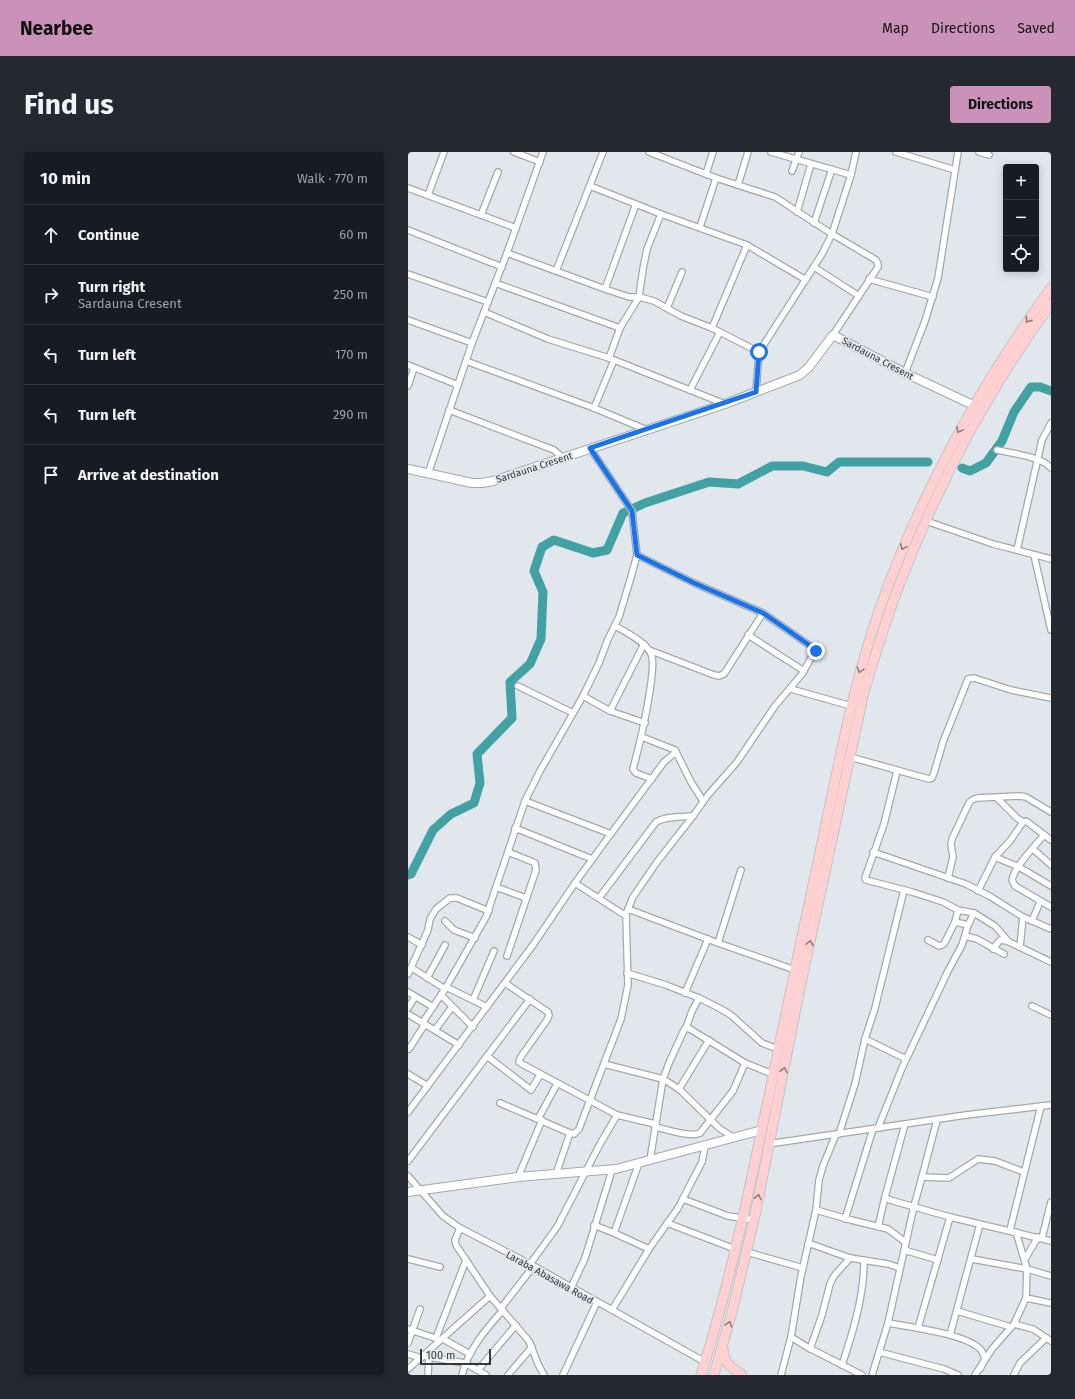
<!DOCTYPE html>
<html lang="en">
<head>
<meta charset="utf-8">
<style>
	:root { --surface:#171b24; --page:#242831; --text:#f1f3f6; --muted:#9ea1a6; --line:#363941; --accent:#ca91b9 }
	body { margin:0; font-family:"Fira Sans",sans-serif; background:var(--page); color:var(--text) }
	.controls { position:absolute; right:12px; top:12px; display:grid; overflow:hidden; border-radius:4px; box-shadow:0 2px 10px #0003 }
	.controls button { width:36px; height:36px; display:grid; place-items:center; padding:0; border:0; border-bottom:1px solid var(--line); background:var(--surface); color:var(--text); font:20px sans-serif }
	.scale { position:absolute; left:12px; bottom:10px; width:71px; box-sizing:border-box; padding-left:4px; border:2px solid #36393b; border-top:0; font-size:11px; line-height:14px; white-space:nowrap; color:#36393b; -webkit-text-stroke:3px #e1e7ec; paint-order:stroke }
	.stop { position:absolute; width:12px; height:12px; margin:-9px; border:3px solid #1a73e8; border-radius:50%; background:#fff }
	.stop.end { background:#1a73e8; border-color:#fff; box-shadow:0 1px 4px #0008 }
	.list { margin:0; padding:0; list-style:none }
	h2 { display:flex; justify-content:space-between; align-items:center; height:52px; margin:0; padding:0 16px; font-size:17px }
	h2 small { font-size:13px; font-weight:400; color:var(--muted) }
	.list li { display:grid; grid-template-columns:26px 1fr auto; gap:12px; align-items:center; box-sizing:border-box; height:60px; padding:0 16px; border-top:1px solid var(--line) }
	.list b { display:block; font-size:15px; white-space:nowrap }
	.list p { margin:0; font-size:13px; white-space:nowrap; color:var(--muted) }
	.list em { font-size:13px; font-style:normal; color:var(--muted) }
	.icon { flex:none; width:22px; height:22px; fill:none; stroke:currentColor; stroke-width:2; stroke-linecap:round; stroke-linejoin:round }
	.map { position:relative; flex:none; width:643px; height:1223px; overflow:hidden; border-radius:4px }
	header { display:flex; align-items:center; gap:24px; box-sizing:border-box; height:56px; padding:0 20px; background:var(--accent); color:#111 }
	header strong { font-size:19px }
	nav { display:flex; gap:22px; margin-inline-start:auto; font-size:14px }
	.intro { display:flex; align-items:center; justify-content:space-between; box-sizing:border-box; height:96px; padding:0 24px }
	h1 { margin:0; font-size:28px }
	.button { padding:10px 18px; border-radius:4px; background:var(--accent); color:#111; font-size:14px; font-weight:700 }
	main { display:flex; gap:24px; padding:0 24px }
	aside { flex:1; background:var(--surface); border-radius:4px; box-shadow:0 2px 10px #0003 }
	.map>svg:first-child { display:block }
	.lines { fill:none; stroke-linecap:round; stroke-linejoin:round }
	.river { stroke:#42a1a2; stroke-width:9 }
	.street-casing { stroke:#a2a8ac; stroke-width:8 }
	.secondary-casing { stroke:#a2a8ac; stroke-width:10 }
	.primary-casing { stroke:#c3c4c4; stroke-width:11 }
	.street { stroke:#fff; stroke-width:5.5 }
	.secondary { stroke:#fff; stroke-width:8 }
	.primary { stroke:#fed0d1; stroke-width:9 }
	.oneway { stroke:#907d7e }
	.route { stroke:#1a73e8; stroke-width:5 }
	.labels { text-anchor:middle; stroke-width:3.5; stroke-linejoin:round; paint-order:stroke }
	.street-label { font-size:10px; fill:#36393b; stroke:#e1e7ec }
</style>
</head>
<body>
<header>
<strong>Nearbee</strong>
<nav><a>Map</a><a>Directions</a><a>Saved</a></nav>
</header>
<div class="intro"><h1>Find us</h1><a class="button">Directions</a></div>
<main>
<aside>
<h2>10 min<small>Walk · 770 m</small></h2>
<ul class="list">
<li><svg class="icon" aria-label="ahead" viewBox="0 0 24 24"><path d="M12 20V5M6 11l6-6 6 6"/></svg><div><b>Continue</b></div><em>60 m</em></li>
<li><svg class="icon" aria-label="right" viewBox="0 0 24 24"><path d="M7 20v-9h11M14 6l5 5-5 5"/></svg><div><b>Turn right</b><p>Sardauna Cresent</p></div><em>250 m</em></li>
<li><svg class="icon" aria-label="left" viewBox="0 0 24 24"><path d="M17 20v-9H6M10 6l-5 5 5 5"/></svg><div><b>Turn left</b></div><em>170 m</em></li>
<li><svg class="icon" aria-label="left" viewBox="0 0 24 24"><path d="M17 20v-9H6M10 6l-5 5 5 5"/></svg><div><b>Turn left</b></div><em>290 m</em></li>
<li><svg class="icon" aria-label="arrive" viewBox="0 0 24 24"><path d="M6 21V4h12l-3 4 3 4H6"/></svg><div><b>Arrive at destination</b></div></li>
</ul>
</aside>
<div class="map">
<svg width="643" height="1223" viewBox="0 0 643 1223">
	<rect width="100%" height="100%" fill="#e1e7ec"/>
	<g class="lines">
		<!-- river -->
		<g class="river">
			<path d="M554,316L562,319L578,311L594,289L606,260L623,235H632L643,239"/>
			<path d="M0,723L3,722L25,678L43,662L66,651L72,631L69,602L104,566L102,530L122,512L133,487L135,440L126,419L134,395L146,388L185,401L199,398L215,361L237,351L301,330L330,332L364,314H395L419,320L431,310H520"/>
		</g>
		<!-- street casing -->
		<g class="street-casing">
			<g id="street">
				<path d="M106,0L132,10"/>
				<path d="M241,0L308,26L367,45L424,82L468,108L470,112V115L425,183"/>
				<path d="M363,0L443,23"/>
				<path d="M488,0L547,18"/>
				<path d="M571,0L581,3"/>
				<path d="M384,19L391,0"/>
				<path d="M298,22L305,0"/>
				<path d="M330,33L340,0"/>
				<path d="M182,34L253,62L339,93L398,128"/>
				<path d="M0,36L108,76"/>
				<path d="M20,43L36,0"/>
				<path d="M389,60L403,12"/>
				<path d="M73,63L90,20"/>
				<path d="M406,71L424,17"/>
				<path d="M292,75L308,26"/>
				<path d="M0,78L94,115"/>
				<path d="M99,101L197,137L221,145H231L246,149L273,164L304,176L351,200"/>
				<path d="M406,115L451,144"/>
				<path d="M148,119L195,0"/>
				<path d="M0,122L80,150"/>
				<path d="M461,127L525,145"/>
				<path d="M87,131L212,176"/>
				<path d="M197,137L228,52"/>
				<path d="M259,156L274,120"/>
				<path d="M76,160L140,187L201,206L317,252"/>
				<path d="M0,168L64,191"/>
				<path d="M304,176L339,93"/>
				<path d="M201,206L212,176L231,145L235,117L239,97L253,62"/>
				<path d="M58,209L186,256L239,278"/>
				<path d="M0,213L50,233"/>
				<path d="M497,221L517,169L530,126L550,0"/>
				<path d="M0,234L6,216"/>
				<path d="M282,238L312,180"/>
				<path d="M348,240L351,200L414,102L424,82L443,23L448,0"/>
				<path d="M186,256L206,208"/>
				<path d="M41,258L146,298L155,306"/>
				<path d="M589,298C603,301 634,305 643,316"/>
				<path d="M20,322L64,191L99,101L135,0"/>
				<path d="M518,369L585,392L643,407"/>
				<path d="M609,398L634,288L643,271"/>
				<path d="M626,403L643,478"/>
				<path d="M207,474C218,480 242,492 244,505C246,513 243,530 242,538C238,565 232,591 225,617L228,621L244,627"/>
				<path d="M340,483L396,519"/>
				<path d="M241,498L306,523L311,524L316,522L355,461"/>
				<path d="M110,534L165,561"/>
				<path d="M383,537L443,554"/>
				<path d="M175,544L202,559L237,571"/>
				<path d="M202,559L236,492"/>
				<path d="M234,585L267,598L283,630L295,649"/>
				<path d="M442,605L521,627L524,626L526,621L535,590L560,527L566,526L603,538L643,546"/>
				<path d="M489,619L476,672L457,726L458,728L504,740L535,750L550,758L566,761L587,774L600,789"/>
				<path d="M589,646L609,666L615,670L618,669L643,688"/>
				<path d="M117,649L203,682"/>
				<path d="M107,676L184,707"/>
				<path d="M636,683C627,694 606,715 604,728L607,734L643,755"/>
				<path d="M625,697L643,713"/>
				<path d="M465,700L558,732L583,745L615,765L643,777"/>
				<path d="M587,705L611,715L643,734"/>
				<path d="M540,726L545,705L543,693L544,687L561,651L564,648L569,646L612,644L618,645L643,660"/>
				<path d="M167,731L218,764"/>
				<path d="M88,735L118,746"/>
				<path d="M570,739L587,705L602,689L615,670"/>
				<path d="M191,746L248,670C258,664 273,665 285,664"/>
				<path d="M220,757L310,791L387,818"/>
				<path d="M37,769L46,778L67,786"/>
				<path d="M624,769L632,750"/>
				<path d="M547,770L560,773"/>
				<path d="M557,784L569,787L596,802"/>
				<path d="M0,785L14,793"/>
				<path d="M520,788L531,794L536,792L547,770L550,758"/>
				<path d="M310,791L333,718"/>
				<path d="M612,795L615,765"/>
				<path d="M585,797L592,788L599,789L643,810"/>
				<path d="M99,804L128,718L127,711L125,710L100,700"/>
				<path d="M4,816L37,837"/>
				<path d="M219,821L258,833L291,846L311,856L323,863L354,891L370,897"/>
				<path d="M0,822L20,778L22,767L28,757L42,746H49L81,759"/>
				<path d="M19,826L37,793"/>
				<path d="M97,831L140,860L141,863L139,868L112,906L111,910L114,912L209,963L247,972"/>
				<path d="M38,835L79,855"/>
				<path d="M0,840L25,855"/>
				<path d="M277,841L300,787"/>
				<path d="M33,843L65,875"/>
				<path d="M65,848L86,799"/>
				<path d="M624,854L643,863"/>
				<path d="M0,856L7,845"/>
				<path d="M0,862L51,893"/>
				<path d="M15,870L37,837L78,765L117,649L132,619L175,544L191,511L200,487L211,465L223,425L229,403L224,359L182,296"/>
				<path d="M278,876L284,859L291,846"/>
				<path d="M27,878L44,855"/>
				<path d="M457,887L498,907"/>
				<path d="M1,897L17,872"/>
				<path d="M79,904L123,938L132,923"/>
				<path d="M196,912L255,927L271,937L311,976L326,986"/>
				<path d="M0,922L20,934"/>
				<path d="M271,937L301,888"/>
				<path d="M92,951L162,981L166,982L171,977L213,867L220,833L218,762L225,745L249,710L285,664L300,643L329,610L367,554L394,522L407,499L404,495L355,461L286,431L229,403"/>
				<path d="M0,960L125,793L167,731L199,687L256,610L268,600"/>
				<path d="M130,967L149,932"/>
				<path d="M247,975C258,977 283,986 292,981L325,939L337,911"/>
				<path d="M470,976L494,916L540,819L554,793L560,773L566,761"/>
				<path d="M431,982L447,932L457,887L467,856L496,738"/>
				<path d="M360,992L558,963L643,953"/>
				<path d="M242,1008L255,927L261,911L276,878L278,876L282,877L337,911L365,922"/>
				<path d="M0,1009L122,847"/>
				<path d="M148,1022L162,981"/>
				<path d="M0,1024L35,1064L52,1076L122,1112L297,1210"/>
				<path d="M110,1025L134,968"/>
				<path d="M514,1025L541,1026L570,1007L587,1009L616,1020"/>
				<path d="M477,1045L482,1048L542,1065L643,1089"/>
				<path d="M275,1047L320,1064L346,1068"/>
				<path d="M408,1058L443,1068L480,1077L497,1090"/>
				<path d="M437,1067L465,977"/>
				<path d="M259,1071L327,1097"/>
				<path d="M186,1073L206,1081L241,1097"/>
				<path d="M470,1075L477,1045L497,972"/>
				<path d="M52,1076L47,1088L48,1093L82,1144L121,1189L130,1212L136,1223"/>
				<path d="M602,1078L633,954"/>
				<path d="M608,1080L619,1117L618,1146"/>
				<path d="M206,1081L231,1011"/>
				<path d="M634,1086L643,1050"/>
				<path d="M400,1091L442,1106L480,1112L492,1116"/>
				<path d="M496,1098L530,1108"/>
				<path d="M339,1100L395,1116"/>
				<path d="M0,1107L32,1115"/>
				<path d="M564,1107L619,1117L643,1124"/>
				<path d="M617,1107L630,1085"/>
				<path d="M163,1136L177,1106L204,1018"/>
				<path d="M93,1156L121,1120L122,1112L149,1075L192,992L209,963"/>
				<path d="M204,1158L241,1097L270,1056L294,1010L297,994"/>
				<path d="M549,1159L603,1175"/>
				<path d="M480,1171C502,1175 559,1182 573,1198C575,1201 576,1204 577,1207L572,1217"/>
				<path d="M606,1172L625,1177L643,1189"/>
				<path d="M510,1176L542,1065"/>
				<path d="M0,1177L30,1187"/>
				<path d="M542,1183L572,1072"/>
				<path d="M383,1185L399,1195L454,1223"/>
				<path d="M28,1186L58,1108"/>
				<path d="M35,1187L62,1202"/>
				<path d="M0,1191L12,1157"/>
				<path d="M402,1197L414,1163L422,1132L426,1124L442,1106"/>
				<path d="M471,1200L536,1217L550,1223"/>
				<path d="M0,1202L13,1206"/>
				<path d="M15,1204L57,1211L78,1223"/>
				<path d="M434,1213C445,1180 456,1144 456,1109"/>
				<path d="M0,1217L82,1144"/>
				<path d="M70,1218L108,1173"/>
				<path d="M20,1223L21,1205"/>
				<path d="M54,1223C60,1198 78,1177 95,1158"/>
				<path d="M100,1223L124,1195"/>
				<path d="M155,1223L189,1150"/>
				<path d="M373,1223L383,1185L393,1124L408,1058L411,1028L415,1014L428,982"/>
				<path d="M464,1223L480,1171L506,1054L514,1025L529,968"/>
				<path d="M567,1223L584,1197L606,1172L618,1146L643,1151"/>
				<path d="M606,1223L612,1211L638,1186"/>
			</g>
		</g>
		<!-- secondary casing -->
		<g class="secondary-casing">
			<g id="secondary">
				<path d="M0,317L64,331H74L85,329L317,252L392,223L401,215L425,183L497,221L565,253"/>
				<path d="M0,1040L110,1025L208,1017L354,978"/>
			</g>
		</g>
		<!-- primary casing -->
		<g class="primary-casing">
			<g id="primary">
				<path d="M315,1197C317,1213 322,1214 334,1223"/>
				<path d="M293,1223C324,1124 345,1021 366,919C382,840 399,760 416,681C432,606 446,529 472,456C513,341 571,235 643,136"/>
				<path d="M306,1223L324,1160L346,1068L393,831L456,540C467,503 478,467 492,431C530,332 580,238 643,152"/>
			</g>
		</g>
		<!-- street -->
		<use href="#street" class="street"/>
		<!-- secondary -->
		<use href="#secondary" class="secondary"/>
		<!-- primary -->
		<use href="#primary" class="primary"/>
	</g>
	<!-- one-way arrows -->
	<defs><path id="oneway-chevron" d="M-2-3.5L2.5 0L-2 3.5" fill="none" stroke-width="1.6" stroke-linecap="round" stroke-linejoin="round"/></defs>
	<g class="oneway">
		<use href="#oneway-chevron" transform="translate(620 168) rotate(125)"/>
		<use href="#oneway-chevron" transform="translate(551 278) rotate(119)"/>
		<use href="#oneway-chevron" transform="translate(495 395) rotate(114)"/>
		<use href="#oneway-chevron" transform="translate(452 518) rotate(108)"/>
		<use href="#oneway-chevron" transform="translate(402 791) rotate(-78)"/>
		<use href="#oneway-chevron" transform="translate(376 918) rotate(-78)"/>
		<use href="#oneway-chevron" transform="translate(350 1045) rotate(-79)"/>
		<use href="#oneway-chevron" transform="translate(321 1172) rotate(-72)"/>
	</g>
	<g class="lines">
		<!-- route -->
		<path class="route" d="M351,200L348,240L182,296L224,359L229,403L286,431L355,461L404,495L408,499"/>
	</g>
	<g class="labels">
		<!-- street labels -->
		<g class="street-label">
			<text transform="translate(470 206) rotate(28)" y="4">Sardauna Cresent</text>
			<text transform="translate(126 315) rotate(-18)" y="4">Sardauna Cresent</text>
			<text transform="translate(142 1125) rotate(29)" y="4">Laraba Abasawa Road</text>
		</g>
	</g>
</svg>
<div class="controls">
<button>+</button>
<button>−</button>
<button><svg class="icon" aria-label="locate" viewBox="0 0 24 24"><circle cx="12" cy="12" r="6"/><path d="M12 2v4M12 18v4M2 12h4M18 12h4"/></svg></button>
</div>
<div class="scale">100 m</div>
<div class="stop" style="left:351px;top:200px"></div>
<div class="stop end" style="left:408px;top:499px"></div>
</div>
</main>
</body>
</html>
